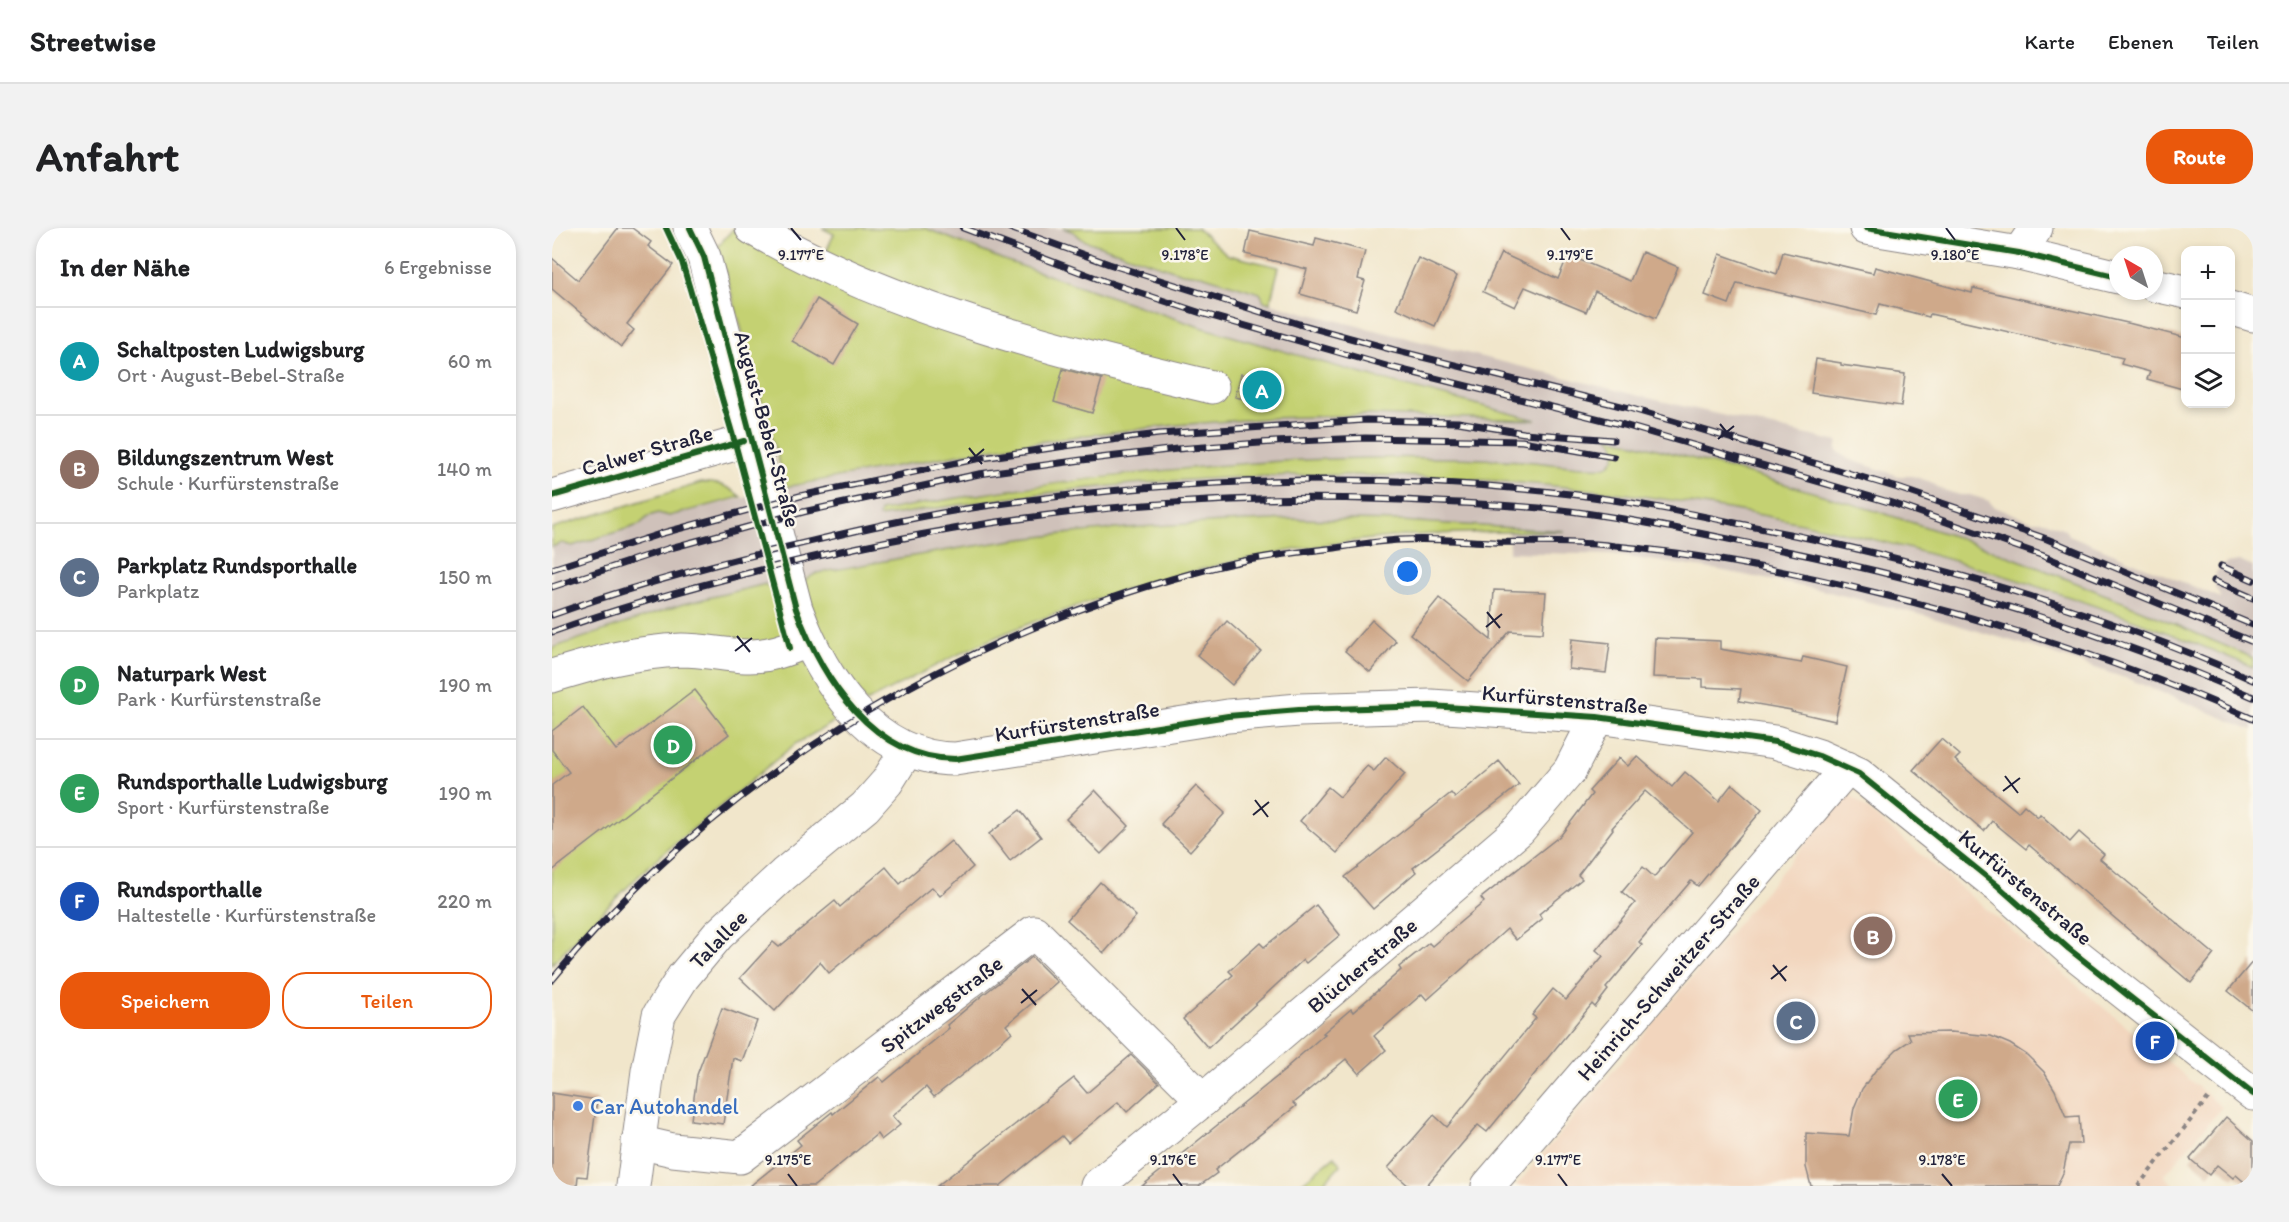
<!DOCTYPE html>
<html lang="de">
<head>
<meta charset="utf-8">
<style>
	:root { --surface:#fff; --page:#f2f2f2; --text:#202124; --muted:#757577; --line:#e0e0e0; --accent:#ea580c }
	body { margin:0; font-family:Itim,sans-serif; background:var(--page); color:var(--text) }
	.controls { position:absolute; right:18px; top:18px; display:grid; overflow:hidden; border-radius:12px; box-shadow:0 3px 9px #0003 }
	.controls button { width:54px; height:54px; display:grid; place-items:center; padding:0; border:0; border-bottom:2px solid var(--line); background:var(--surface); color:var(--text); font:30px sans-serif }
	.compass { position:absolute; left:1557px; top:18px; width:54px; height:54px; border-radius:50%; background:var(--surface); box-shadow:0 3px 9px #0003; rotate:321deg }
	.you { position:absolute; left:856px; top:344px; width:21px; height:21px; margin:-15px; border:4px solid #fff; border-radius:50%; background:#1a73e8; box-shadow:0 0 0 9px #1a73e833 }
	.badge { display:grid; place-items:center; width:39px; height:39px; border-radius:50%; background:var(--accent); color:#fff; font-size:20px; font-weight:700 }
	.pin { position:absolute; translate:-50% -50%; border:3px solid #fff; box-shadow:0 2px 6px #0006 }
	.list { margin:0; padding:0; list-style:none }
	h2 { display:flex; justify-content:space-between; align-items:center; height:78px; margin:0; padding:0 24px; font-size:26px }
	h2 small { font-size:20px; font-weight:400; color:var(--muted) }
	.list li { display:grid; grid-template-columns:39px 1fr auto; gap:18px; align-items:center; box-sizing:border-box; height:108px; padding:0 24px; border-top:2px solid var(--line) }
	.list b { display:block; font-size:22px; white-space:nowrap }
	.list p { margin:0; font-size:20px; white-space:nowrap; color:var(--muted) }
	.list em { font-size:20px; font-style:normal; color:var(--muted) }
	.actions { display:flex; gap:12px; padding:18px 24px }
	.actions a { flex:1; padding:14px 0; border:2px solid var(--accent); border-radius:24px; text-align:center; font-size:21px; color:var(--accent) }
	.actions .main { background:var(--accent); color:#fff }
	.icon { flex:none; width:33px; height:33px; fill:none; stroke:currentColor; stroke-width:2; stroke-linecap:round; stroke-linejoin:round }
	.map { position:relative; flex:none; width:1701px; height:958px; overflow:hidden; border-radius:24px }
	header { display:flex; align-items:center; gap:36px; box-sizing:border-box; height:84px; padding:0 30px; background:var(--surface); border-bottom:2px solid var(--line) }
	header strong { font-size:28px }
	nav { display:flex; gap:33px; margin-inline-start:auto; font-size:21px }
	.intro { display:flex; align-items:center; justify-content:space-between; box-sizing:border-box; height:144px; padding:0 36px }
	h1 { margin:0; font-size:42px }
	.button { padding:15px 27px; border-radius:24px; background:var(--accent); color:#fff; font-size:21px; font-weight:700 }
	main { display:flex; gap:36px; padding:0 36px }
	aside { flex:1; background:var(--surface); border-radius:24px; box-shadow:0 3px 9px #0003 }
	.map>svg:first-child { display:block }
	.built { fill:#f2d5bd }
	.industrial { fill:#cfc1ba }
	.green { fill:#c4d172; stroke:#737a56; stroke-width:1.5 }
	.building { fill:#cfa98a }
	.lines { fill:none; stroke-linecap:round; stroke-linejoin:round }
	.minor-casing { stroke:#8a8483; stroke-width:35 }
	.path { stroke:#8a8483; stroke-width:4; stroke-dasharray:4.5 4.5; stroke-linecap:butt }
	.minor { stroke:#fff; stroke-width:33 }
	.rail-casing { stroke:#22223b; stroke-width:7 }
	.rail { stroke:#fbf7ec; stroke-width:4.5; stroke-dasharray:14; stroke-linecap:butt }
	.cycleway-casing { stroke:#fbf7ec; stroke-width:10 }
	.cycleway { stroke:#1b5e20; stroke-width:6 }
	.ticks { fill:none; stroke:#22223b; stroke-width:2 }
	.shop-dot { fill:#3f7fe0; stroke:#fbf7ec; stroke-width:2 }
	.labels { text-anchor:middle; stroke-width:5; stroke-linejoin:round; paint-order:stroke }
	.street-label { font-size:22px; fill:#22223b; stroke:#fbf7ec }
	.shop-label { font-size:22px; fill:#366cbe; stroke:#fbf7ec; text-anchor:start }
	.ticks-label { font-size:15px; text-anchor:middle; fill:#22223b; stroke:#fbf7ec; stroke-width:5; stroke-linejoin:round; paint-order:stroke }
</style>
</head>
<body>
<header>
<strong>Streetwise</strong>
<nav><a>Karte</a><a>Ebenen</a><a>Teilen</a></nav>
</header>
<div class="intro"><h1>Anfahrt</h1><a class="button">Route</a></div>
<main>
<aside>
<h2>In der Nähe<small>6 Ergebnisse</small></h2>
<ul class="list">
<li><span class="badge" style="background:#0f9aa8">A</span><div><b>Schaltposten Ludwigsburg</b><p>Ort · August-Bebel-Straße</p></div><em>60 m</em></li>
<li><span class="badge" style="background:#8d6e63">B</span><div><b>Bildungszentrum West</b><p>Schule · Kurfürstenstraße</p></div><em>140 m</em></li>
<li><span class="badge" style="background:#5c6f8a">C</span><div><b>Parkplatz Rundsporthalle</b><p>Parkplatz</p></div><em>150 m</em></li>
<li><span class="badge" style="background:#2e9e5b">D</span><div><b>Naturpark West</b><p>Park · Kurfürstenstraße</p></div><em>190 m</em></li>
<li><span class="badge" style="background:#2e9e5b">E</span><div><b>Rundsporthalle Ludwigsburg</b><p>Sport · Kurfürstenstraße</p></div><em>190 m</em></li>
<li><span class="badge" style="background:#1a4fb4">F</span><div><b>Rundsporthalle</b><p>Haltestelle · Kurfürstenstraße</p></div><em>220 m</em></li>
</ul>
<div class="actions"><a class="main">Speichern</a><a>Teilen</a></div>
</aside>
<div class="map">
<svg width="1701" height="958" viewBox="0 0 1701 958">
	<rect width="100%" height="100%" fill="#fbf7ec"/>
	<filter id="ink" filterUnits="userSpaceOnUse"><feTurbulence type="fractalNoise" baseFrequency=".0167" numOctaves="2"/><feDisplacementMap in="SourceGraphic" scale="12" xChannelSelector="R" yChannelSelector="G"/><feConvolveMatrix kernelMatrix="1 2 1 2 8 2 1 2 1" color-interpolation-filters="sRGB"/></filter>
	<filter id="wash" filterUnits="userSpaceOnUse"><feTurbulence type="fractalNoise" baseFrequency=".008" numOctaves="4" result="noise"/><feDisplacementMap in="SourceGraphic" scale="24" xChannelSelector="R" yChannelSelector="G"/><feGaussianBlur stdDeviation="1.35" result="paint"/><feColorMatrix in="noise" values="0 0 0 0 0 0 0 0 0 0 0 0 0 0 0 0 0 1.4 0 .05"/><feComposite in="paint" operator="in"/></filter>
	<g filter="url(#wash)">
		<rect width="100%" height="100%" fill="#f1e6cb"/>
		<!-- built -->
		<path class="built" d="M1296,565L1670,879L1612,948L1623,958H964Z"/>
		<!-- industrial -->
		<path class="industrial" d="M373,0H511L522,4L531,12L630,45L649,47L708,65L712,73L750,84L1083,167L1286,214L1284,222L1296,231L1347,248H1360L1379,254L1388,261L1408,267H1418L1437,273L1442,279L1480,293H1493L1512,301L1517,307L1669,370L1663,360V345L1674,335L1687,333L1701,339V430L1594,384L1406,310L1265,265L1058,209L1063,216L1064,225L1058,236L1054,239L906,231L814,230L722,233L626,240L533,250L431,265L329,283L328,289L431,273L535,260L637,252L739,248L849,249L960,255L1069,265L1176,281L1283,303L1389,330L1495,362L1598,398L1698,437L1701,439V502L1579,452L1477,418L1374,388L1269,362L1167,342L1062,327L957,324V304L1003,303L741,291L640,295L540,303L437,315L203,358L131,376L0,419V319L87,297L97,288L106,285L117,288L246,257L247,258L424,223L527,208L623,197L719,190L813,187L980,191L739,126L645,98L452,32Z"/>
		<!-- green -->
		<g class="green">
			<path d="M182,0L272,28L282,6L270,0H373L452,32L645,98L835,153L984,192L813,187L719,190L623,197L527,208L424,223L234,259L166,18Z"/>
			<path d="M511,0H645L676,27L727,39L718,75L712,73L708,65L649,47L630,45L531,12L522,4Z"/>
			<path d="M1055,208C1172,238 1289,270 1404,309C1504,344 1602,387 1699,429L1701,430V439C1533,368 1355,312 1176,281C999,251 814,240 635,252C532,258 430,273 327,289L328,283C489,255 649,233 812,230C865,229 919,230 972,233C998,235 1027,241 1054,239C1066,231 1067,216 1055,208Z"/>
			<path d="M149,255C166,254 176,258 189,269L117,288L106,285L97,288L87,297L20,318L10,315L0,319V300Z"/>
			<path d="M741,291L849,293L1013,303C958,304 903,304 849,308C716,320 585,352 461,402C411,422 362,449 314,474L268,405L252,352L265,345C322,335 379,324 436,316C537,300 639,295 741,291Z"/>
			<path d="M214,356L215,359H219L247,424L291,489L243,516L100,635L33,701L0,736V420L131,376Z"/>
			<path d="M783,928L788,937L769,958H746Z"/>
		</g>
		<g id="blocks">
			<!-- building -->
			<g class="building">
				<path d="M66,0H80L99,14L96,18L121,37L75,96L82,102L69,119L0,61V30L26,52Z"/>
				<path d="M698,3L762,18L764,10L813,23L806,51L813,53L804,82L748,66L755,41L693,26Z"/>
				<path d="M1090,24L1126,39L1104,90L1043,63L1034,84L973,59L963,79L931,64L949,25L1006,51L1016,27L1078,53Z"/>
				<path d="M1231,24L1321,45L1323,39L1420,65L1421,60L1580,96L1634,110V162L1595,151L1598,144L1569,136L1571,130L1378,86L1377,89L1328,76L1324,87L1185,55L1177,76L1153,67L1168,26L1225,46Z"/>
				<path d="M866,30L905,48L883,98L844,80Z"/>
				<path d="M265,71L306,96L282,137L240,113Z"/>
				<path d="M1264,131L1289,135V137L1353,146L1349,178L1259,165Z"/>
				<path d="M511,141L550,151L540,185L502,174Z"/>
				<path d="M689,146L711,151L706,174L683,169Z"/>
				<path d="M942,362L994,364L991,405L958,403L916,453L858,406L887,370L939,412Z"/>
				<path d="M820,392L844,413L818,444L793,423Z"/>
				<path d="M675,393L709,423L680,457L645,427Z"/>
				<path d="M1103,410L1168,413V421L1249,435L1251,429L1295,439L1283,493L1239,483V482L1187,473L1189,461L1151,459V451L1101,449Z"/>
				<path d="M1020,411L1058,415L1054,445L1017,441Z"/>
				<path d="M143,462L177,506L0,643V557L17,544L0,522V503L31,479L64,522Z"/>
				<path d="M1389,511L1408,527L1403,532L1466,584L1472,577L1486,589L1488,586L1518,614L1527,604L1552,626L1548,631L1662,726L1639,755L1477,617L1474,621L1440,593L1432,603L1361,542Z"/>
				<path d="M1085,528L1120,559L1133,544L1167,573L1180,556L1210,582L1146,658L1139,653L1087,714L1090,717L1054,760L1056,762L1043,779L1040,776L935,904L926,897L874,958H857L836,940L882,887L895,899L984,790L980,787L1001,761L1014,772L1051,728L1044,722L1083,675L1070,664L1091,639L1102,649L1140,604L1093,563L1060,600L1061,601L1026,647L1030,651L987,686L990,691L964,712L955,701L875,772L870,766L822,808L834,822L807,846L794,831L741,875L744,878L663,942L665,945L647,958H590L737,839L736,838L773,806L771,805L799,781L801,784L849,742L847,739L877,715L880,718L932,674L929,670L1009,607L1040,566L1037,563L1067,530L1076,538Z"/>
				<path d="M834,529L853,546L785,625L748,593L776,559L788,569L815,538L822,543Z"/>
				<path d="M947,533L967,557L861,640L864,644L821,681L793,649L899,565L903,570Z"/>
				<path d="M644,558L673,585L638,623L609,596Z"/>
				<path d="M543,562L577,598L549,626L514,591Z"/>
				<path d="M468,582L489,609L458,633L437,606Z"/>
				<path d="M399,613L421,639L388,668L380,659L277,745L268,734L223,783L188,750L221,714L227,719L283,673L288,679L334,639L348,656Z"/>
				<path d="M548,654L584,688L552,725L515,692Z"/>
				<path d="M764,677L788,707L754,735L751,732L656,820L631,791L681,747L677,743L708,715L712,719Z"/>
				<path d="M480,729L505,754L454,797L460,804L426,834L382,869L374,859L340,888L348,897L329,912L325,906L262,958H198L249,917L245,912L280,884L281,886L327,849L332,854L397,800L395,797L432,766Z"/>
				<path d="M1701,733V783L1676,763Z"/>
				<path d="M170,780L205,793L190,833L181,830L171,896L139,892L145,847Z"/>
				<path d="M1399,804L1439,808L1458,816L1475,827L1492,844L1503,862L1514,889L1527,888L1529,916H1517L1511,945L1505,958H1259L1254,939V905L1297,908L1302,880L1310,861L1323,843L1345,821L1359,812L1356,805Z"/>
				<path d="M579,827L607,855L575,884L566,874L516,915L510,908L448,958H385L522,850L535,865Z"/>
				<path d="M0,865L45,872L35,949L26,948L25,958H0Z"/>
				<path d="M1674,889L1701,913V958H1697L1684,947L1681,950L1665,937L1657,947L1638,931Z"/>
			</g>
		</g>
	</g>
	<g filter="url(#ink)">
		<use href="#blocks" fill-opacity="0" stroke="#8a8483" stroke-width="1.5"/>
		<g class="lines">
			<!-- minor casing -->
			<g class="minor-casing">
				<g id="minor">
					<path d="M138,0L152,29L244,381C270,451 321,531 403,531L676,488L747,482L879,478L1045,489L1223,514L1267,528L1307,546L1446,658L1517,721L1701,866"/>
					<path d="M200,0C342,82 502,122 660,159"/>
					<path d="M1314,0L1467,25L1566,49"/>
					<path d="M1467,25L1484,0"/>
					<path d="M1602,57L1634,64"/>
					<path d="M1678,80L1701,87"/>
					<path d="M0,268L201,211"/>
					<path d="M0,448C46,434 81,424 130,422C151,422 173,427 194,428C216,429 236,421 256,413"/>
					<path d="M86,914L121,922L188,929L482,704L651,872"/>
					<path d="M81,958L96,843L107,787L131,749L166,707L232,646L313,579L335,554L355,522"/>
					<path d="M545,958L651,872L967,602L1018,542L1045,489"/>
					<path d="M936,958L1295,540"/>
				</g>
			</g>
			<!-- path -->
			<path class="path" d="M1586,958L1657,869"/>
			<!-- minor -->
			<use href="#minor" class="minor"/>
			<!-- rail casing -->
			<g class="rail-casing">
				<g id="rail">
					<path d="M411,0L552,53L649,85L838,139L1072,197L1340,275L1489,327L1701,414"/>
					<path d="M458,0L557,36L747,96L842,122L1077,180L1346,260L1495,311L1701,397"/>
					<path d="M1669,338L1701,352"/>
					<path d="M0,341L111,305L248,268L424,231L527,216L607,206L814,192L906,194L972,205L1061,212"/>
					<path d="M1662,353L1701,370"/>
					<path d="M0,359L115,321L251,284L427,246L530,232L625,221L722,214L813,210L970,213L1062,229"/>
					<path d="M0,387C80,358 162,336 244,317C306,302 369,287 433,278C625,250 825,243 1018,266C1094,275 1168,292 1242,307C1399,340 1555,387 1701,452"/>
					<path d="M0,404C66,380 133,361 201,344C425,286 656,260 887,274C931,276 975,278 1018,283C1088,292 1156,307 1225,321C1388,354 1549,402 1701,469"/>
					<path d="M0,752C164,552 396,411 645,344C690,331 737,325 783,320C804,317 826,313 848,312C879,310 911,313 941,314C982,315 1022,313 1063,318C1149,326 1236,343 1320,364C1450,395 1579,437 1701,491"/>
				</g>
			</g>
			<!-- rail -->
			<use href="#rail" class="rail"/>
			<!-- cycleway casing -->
			<g class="cycleway-casing">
				<g id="cycleway">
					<path d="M114,0L130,34L183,215L238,420"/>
					<path d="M138,0L152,29L244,381C270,451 321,531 403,531L676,488L747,482L879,478L1045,489L1223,514L1267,528L1307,546L1446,658L1517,721L1701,866"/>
					<path d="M1314,0L1467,25L1566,49"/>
					<path d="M0,268L192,213"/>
				</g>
			</g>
			<!-- cycleway -->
			<use href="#cycleway" class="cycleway"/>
		</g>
	</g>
	<!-- ticks -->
	<path class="ticks" d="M239,0L249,12M624,0L633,12M1009,0L1018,12M1394,0L1403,12M1168,196L1181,212M1166,211L1182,198M417,220L430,236M416,235L432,221M935,384L948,400M934,399L950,386M185,408L198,424M183,423L200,410M1453,548L1466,565M1451,563L1468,550M703,572L716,589M701,587L717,574M1221,737L1234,753M1219,751L1235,738M470,761L484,777M469,775L485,762M236,946L245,958M621,946L630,958M1006,946L1015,958M1390,946L1400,958"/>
	<!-- markers -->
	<circle class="shop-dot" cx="26" cy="878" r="6"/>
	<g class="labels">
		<!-- street labels -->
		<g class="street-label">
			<text transform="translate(216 201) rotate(75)" y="8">August-Bebel-Straße</text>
			<text transform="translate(95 222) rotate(-16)" y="8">Calwer Straße</text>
			<text transform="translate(1013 471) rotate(5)" y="8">Kurfürstenstraße</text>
			<text transform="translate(525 493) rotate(-9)" y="8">Kurfürstenstraße</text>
			<text transform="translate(1474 659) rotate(40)" y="8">Kurfürstenstraße</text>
			<text transform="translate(166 711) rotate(-46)" y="8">Talallee</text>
			<text transform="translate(810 737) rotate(-40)" y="8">Blücherstraße</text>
			<text transform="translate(1116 749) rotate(-49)" y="8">Heinrich-Schweitzer-Straße</text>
			<text transform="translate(389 776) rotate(-37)" y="8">Spitzwegstraße</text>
		</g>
		<!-- shop labels -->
		<g class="shop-label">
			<text x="38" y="886">Car Autohandel</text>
		</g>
	</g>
	<g class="ticks-label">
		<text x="633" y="32">9.178°E</text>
		<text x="1018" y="32">9.179°E</text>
		<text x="249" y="32">9.177°E</text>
		<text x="1403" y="32">9.180°E</text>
		<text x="236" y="937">9.175°E</text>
		<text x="621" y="937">9.176°E</text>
		<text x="1006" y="937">9.177°E</text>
		<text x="1390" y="937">9.178°E</text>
	</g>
</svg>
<div class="controls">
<button>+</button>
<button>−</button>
<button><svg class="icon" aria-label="layers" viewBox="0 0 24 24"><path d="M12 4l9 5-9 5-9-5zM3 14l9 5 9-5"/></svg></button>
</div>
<svg class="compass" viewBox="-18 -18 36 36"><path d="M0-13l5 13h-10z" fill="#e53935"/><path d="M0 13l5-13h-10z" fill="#757577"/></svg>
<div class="you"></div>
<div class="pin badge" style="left:710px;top:162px;background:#0f9aa8">A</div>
<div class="pin badge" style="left:1321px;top:708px;background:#8d6e63">B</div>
<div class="pin badge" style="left:1244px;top:793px;background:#5c6f8a">C</div>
<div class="pin badge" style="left:121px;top:517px;background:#2e9e5b">D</div>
<div class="pin badge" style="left:1406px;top:871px;background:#2e9e5b">E</div>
<div class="pin badge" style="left:1603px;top:813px;background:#1a4fb4">F</div>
</div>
</main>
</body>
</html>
